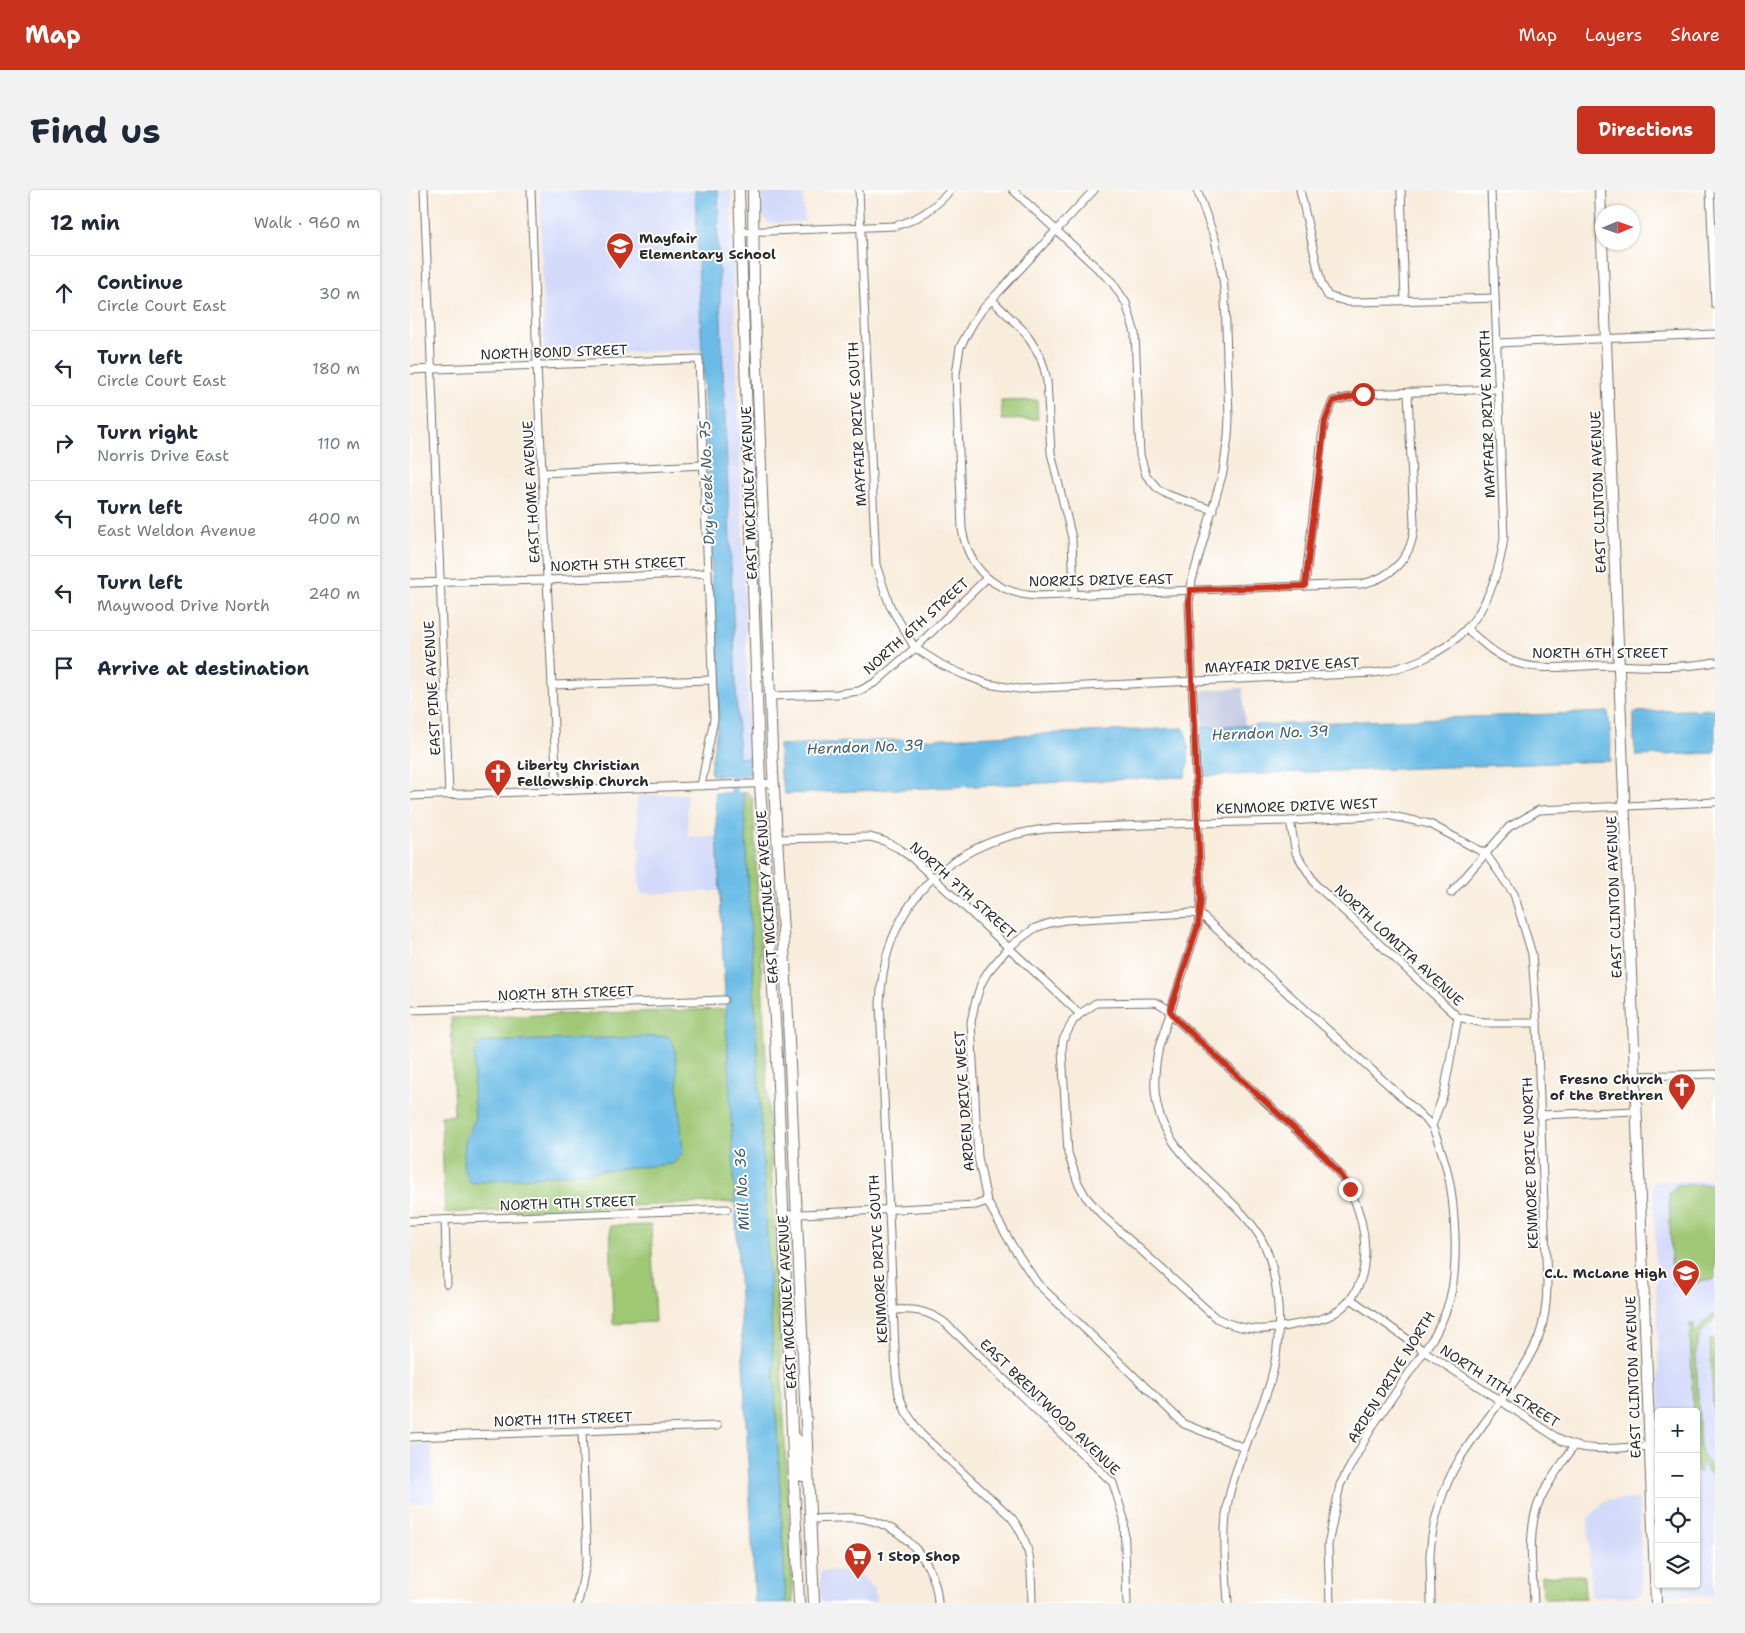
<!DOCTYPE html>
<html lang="en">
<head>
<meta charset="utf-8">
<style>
	:root { --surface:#fff; --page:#f2f2f3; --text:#1f2937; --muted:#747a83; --line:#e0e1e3; --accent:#c8321e }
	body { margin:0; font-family:"Shantell Sans",sans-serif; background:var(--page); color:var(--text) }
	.controls { position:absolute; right:15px; bottom:15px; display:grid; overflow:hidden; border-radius:5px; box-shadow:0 1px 4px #0004 }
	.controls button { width:45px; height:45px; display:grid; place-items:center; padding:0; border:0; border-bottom:1px solid var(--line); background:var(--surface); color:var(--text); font:25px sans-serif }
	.compass { position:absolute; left:1185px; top:15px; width:45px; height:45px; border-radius:50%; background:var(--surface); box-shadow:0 1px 4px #0004; rotate:88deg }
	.stop { position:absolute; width:15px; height:15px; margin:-11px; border:4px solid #c8321e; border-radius:50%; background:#fff }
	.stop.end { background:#c8321e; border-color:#fff; box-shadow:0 1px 5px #0008 }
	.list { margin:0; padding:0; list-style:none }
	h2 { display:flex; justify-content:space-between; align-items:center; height:65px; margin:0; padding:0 20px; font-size:21px }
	h2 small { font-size:16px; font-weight:400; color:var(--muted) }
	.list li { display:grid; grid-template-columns:32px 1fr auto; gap:15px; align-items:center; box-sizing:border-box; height:75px; padding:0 20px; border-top:1px solid var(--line) }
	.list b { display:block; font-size:19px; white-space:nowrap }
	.list p { margin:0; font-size:16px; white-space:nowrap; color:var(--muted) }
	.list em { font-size:16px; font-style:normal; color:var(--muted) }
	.icon { flex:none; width:28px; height:28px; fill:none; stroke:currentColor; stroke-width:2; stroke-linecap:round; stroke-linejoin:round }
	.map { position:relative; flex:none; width:1305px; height:1413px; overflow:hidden; border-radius:5px }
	header { display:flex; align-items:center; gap:30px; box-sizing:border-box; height:70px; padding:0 25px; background:var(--accent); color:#fff }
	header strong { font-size:24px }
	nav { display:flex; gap:28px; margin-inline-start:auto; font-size:18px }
	.intro { display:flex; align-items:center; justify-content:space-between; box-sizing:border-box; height:120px; padding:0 30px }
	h1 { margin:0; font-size:35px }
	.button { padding:12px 22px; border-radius:5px; background:var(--accent); color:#fff; font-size:18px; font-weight:700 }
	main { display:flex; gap:30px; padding:0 30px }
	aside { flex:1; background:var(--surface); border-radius:5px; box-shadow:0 1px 4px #0004 }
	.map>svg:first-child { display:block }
	.built { fill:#d2d9f9 }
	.industrial { fill:#bcc3de }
	.green { fill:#9fc874; stroke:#657a50 }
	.water { fill:#6abce6; stroke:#4a7488 }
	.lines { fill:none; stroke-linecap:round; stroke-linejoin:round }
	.canal { stroke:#6abce6; stroke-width:8 }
	.minor-casing { stroke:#736f69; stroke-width:9 }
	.secondary-casing { stroke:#736f69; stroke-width:12 }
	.minor { stroke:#fff; stroke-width:7 }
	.secondary { stroke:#fff; stroke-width:10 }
	.route { stroke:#c8321e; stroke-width:6 }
	.labels { text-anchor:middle; stroke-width:4; stroke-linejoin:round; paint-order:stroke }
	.poi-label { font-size:14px; font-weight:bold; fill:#2b2b2b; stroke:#fff; text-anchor:start }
	.street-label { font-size:14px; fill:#2b2b2b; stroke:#fff }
	.water-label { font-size:15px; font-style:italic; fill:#415e6c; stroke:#fff }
</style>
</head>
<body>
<header>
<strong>Map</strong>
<nav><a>Map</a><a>Layers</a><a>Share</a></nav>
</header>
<div class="intro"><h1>Find us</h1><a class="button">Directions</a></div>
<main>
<aside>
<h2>12 min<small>Walk · 960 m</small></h2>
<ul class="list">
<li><svg class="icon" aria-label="ahead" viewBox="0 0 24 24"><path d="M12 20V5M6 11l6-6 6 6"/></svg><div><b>Continue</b><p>Circle Court East</p></div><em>30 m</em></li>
<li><svg class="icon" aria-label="left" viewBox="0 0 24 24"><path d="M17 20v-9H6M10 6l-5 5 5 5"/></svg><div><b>Turn left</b><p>Circle Court East</p></div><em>180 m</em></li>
<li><svg class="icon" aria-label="right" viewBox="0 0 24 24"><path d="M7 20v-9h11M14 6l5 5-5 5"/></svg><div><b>Turn right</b><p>Norris Drive East</p></div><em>110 m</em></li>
<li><svg class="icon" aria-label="left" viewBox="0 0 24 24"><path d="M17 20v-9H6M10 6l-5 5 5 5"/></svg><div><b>Turn left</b><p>East Weldon Avenue</p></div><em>400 m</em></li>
<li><svg class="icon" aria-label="left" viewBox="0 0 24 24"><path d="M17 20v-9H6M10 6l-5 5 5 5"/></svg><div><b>Turn left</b><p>Maywood Drive North</p></div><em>240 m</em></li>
<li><svg class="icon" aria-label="arrive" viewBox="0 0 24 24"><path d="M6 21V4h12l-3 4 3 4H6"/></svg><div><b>Arrive at destination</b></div></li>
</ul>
</aside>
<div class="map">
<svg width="1305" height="1413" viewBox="0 0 1305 1413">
	<rect width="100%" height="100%" fill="#fff"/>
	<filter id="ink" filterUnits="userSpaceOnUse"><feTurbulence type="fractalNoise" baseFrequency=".02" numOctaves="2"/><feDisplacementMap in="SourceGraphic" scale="10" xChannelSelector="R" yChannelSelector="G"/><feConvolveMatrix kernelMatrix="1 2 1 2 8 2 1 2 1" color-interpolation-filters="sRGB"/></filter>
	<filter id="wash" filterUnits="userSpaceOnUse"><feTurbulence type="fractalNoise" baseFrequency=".0096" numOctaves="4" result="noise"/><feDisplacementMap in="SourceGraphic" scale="20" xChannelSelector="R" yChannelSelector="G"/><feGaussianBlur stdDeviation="1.12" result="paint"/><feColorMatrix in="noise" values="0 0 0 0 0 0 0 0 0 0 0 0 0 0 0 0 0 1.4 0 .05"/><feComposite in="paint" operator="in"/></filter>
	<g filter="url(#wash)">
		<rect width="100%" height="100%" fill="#f8ecdb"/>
		<!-- built -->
		<g class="built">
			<path d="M130,0H285L292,160L134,165Z"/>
			<path d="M308,0H321L322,33L340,567L329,568L307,33H309Z"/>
			<path d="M352,0H393L395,32L360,33L353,28Z"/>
			<path d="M277,604L278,647L307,646L310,701L230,704L227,606Z"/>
			<path d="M1305,990V1405L1260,1406L1257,1403L1256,1394H1286V1222H1250L1243,992Z"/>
			<path d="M21,1254L24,1312L0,1313V1255Z"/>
			<path d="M1229,1309L1232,1403L1228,1406L1181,1407L1178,1328L1196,1310Z"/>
			<path d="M445,1380L465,1399L466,1413H411L410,1381Z"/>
		</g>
		<!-- industrial -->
		<path class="industrial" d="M833,498L835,536L793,537L792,504L794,500Z"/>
		<!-- green -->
		<g class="green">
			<path d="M627,210L628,229L592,230L591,211Z"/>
			<path d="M337,602L343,608L383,1413H376L333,603Z"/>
			<path d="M316,819L326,1012L35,1023L31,926L44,925L41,828Z"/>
			<path d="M1305,994V1089L1282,1093L1262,1094L1259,1004L1267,995Z"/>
			<path d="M241,1035L245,1132L203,1134L200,1036Z"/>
			<path d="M1305,1124V1129C1292,1138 1286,1149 1286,1164L1290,1256L1294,1268L1305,1280V1286L1298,1281L1290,1271V1282H1286V1222H1283L1280,1134H1284L1285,1144L1296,1130Z"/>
			<path d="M1300,1150H1305V1258Z"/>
			<path d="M1174,1385L1175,1408L1137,1409L1133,1406L1132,1386Z"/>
		</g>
		<!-- water -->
		<g class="water">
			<path d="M285,0H308L309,33L307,34L329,568L340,567L341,583L333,586L302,585L300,582L308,531Z"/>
			<path d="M1305,519V563L1226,566L1224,550V522Z"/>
			<path d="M1198,522L1201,551L1200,571L795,586C791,569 789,555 793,537Z"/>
			<path d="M774,538C780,557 780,568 775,587L375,604L370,583L369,555Z"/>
			<path d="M305,603H333L334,608L376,1413H345Z"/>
			<path d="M258,846L265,857L273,962L263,974L60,993L53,976L55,952L65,929L63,908L65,862L71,852Z"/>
		</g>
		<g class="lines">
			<!-- canal -->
			<path class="canal" d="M322,576L325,612"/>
		</g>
	</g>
	<g filter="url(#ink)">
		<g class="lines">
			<!-- minor casing -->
			<g class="minor-casing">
				<g id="minor">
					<path d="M14,0L39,604"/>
					<path d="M121,0L127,175L147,602"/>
					<path d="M449,0L466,375L480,416L505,458L532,475L552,484L578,494L609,499L964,483C998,478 1033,464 1056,439C1078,417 1090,378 1094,348L1081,0"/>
					<path d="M603,0L702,92L716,113L725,143L730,265L736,285L748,299L758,305L803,320"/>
					<path d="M684,0L571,121L563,133L550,157L546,184L552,339C559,380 585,403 626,406L951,394C982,388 1004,366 1004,333L998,203"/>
					<path d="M787,0L805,49L813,89L815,108L819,228L818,247L813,282L782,390L779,413L791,709L788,735L749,857C733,931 764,959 815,1006C837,1027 855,1046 862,1077C871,1115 871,1155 860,1193C854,1212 845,1231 838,1250C830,1270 822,1290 818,1311C812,1344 816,1379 818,1413"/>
					<path d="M890,0L909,84L912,95L918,106L938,112H949L1085,108"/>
					<path d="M991,0L995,110"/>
					<path d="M1300,0L1305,114"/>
					<path d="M330,42L484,36C509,30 524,18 541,0"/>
					<path d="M582,110L615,142L630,166L634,178L637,191L641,263L662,348L664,404"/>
					<path d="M1087,153L1305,144"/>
					<path d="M0,180L289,169L304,529L291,596"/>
					<path d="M132,283L294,275"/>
					<path d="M0,393L137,390L298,383"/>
					<path d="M895,396L912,247L915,231L923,211L953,204L1089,199"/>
					<path d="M1057,439C1072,452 1087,467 1107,473C1136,482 1168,475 1198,475C1233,476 1271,479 1305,472"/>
					<path d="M142,495L302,490"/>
					<path d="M360,506L427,504L449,501L466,492L505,458L577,388"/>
					<path d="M0,606L364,593"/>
					<path d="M880,631L886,663L906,695L1048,827L1074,833H1127"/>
					<path d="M367,649L460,647L474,651L488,658L502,668L670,824"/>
					<path d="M1041,703L1099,637L1129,620L1305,612"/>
					<path d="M745,812C757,816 760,823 768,831L915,967C924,977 934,988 940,1000C959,1039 966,1099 923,1124C911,1131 897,1132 883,1135C853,1141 834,1142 806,1128L692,1025L676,1007L668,993L658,963L652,860L653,850L663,831L670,824L686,813Z"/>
					<path d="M0,820L314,810"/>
					<path d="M1225,886L1305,884"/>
					<path d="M1130,925L1226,921"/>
					<path d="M373,1025L566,1015L577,1011"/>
					<path d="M35,1030L37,1094"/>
					<path d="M0,1031L317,1019"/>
					<path d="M941,1109L1014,1161L1152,1251C1179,1264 1211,1257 1240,1256"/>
					<path d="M483,1120C504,1119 516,1120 534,1132L703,1293L714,1329L717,1413"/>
					<path d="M0,1247L307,1236"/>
					<path d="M835,1258L774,1234L627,1093L603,1057L577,1011L568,967L561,832L565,813L571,794L577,783L598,758L625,738L640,733L655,730L781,723L790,724L995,910L1022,936"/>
					<path d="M401,1329C418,1329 438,1326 455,1329C495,1337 526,1373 528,1413"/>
					<path d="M168,1413L177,1369L172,1241"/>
					<path d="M622,1413C621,1379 623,1355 601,1327L511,1244L496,1222L489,1205L486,1184L470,814C471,796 473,778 478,761C501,688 561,648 635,639L788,633L880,631L977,625L1020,634L1076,664L1104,704L1122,764L1127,833L1137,1093C1137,1112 1135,1131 1128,1149C1110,1192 1073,1230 1049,1270C1033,1297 1022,1332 1020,1364C1020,1380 1021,1397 1021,1413"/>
					<path d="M920,1413L918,1355L930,1295L962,1237L1025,1145C1044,1111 1046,1083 1045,1045C1043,1001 1039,977 1022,936L1034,903L1048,827"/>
					<path d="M1124,1413C1123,1382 1117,1347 1127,1317C1135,1295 1151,1276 1163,1257"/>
				</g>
			</g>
			<!-- secondary casing -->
			<g class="secondary-casing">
				<g id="secondary">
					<path d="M329,0L350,594L366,846L389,1413"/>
					<path d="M343,0L344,100L363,583L377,806L404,1413"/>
					<path d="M1190,0L1246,1413"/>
					<path d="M387,1249L391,1261L392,1286"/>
				</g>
			</g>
			<!-- minor -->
			<use href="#minor" class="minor"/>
			<!-- secondary -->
			<use href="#secondary" class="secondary"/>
		</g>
	</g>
	<g class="lines" filter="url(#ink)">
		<!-- route -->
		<path class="route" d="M940,999L928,982L915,967L768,831L760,821L788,735L791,709L779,413L780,400L895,396L915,231L923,211L953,204"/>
	</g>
	<!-- icons -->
	<defs>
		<g id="school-pin" transform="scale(1.4375)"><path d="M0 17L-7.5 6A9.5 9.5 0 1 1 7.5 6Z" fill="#c8321e" stroke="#fff"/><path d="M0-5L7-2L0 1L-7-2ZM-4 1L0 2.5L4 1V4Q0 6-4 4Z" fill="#fff"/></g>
		<g id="church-pin" transform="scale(1.4375)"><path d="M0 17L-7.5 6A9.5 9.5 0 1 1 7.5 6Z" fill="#c8321e" stroke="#fff"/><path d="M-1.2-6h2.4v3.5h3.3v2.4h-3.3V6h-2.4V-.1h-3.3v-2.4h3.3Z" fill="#fff"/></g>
		<g id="supermarket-pin" transform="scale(1.4375)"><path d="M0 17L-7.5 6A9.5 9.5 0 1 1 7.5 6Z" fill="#c8321e" stroke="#fff"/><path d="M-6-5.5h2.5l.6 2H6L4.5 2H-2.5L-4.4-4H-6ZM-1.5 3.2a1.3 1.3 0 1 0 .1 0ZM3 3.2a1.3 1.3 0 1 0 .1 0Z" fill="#fff"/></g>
	</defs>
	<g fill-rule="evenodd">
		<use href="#school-pin" x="210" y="56"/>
		<use href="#church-pin" x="88" y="583"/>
		<use href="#church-pin" x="1272" y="897"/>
		<use href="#school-pin" x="1276" y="1083"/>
		<use href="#supermarket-pin" x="448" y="1366"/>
	</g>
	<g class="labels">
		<!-- poi labels -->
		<g class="poi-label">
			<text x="229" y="53">Mayfair<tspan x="229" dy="16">Elementary School</tspan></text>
			<text x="107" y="580">Liberty Christian<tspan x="107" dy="16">Fellowship Church</tspan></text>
			<text x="1253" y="894" text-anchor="end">Fresno Church<tspan x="1253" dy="16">of the Brethren</tspan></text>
			<text x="1257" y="1088" text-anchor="end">C.L. McLane High</text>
			<text x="467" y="1371">1 Stop Shop</text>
		</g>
		<!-- street labels -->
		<g class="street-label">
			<text transform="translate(144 162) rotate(-2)" y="5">NORTH BOND STREET</text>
			<text transform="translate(1077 224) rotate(-92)" y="5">MAYFAIR DRIVE NORTH</text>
			<text transform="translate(447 234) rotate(-93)" y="5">MAYFAIR DRIVE SOUTH</text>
			<text transform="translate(121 302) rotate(-93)" y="5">EAST HOME AVENUE</text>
			<text transform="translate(1188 302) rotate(-92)" y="5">EAST CLINTON AVENUE</text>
			<text transform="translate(339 303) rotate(-92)" y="5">EAST MCKINLEY AVENUE</text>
			<text transform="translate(208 374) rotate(-2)" y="5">NORTH 5TH STREET</text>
			<text transform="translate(691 390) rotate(-1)" y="5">NORRIS DRIVE EAST</text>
			<text transform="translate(506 436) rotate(-42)" y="5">NORTH 6TH STREET</text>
			<text x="1190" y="468">NORTH 6TH STREET</text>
			<text transform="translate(872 475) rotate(-2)" y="5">MAYFAIR DRIVE EAST</text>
			<text transform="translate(22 498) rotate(-93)" y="5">EAST PINE AVENUE</text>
			<text transform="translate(887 616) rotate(-2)" y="5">KENMORE DRIVE WEST</text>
			<text transform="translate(553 700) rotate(42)" y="5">NORTH 7TH STREET</text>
			<text transform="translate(357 707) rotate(-94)" y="5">EAST MCKINLEY AVENUE</text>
			<text transform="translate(1204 707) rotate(-92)" y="5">EAST CLINTON AVENUE</text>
			<text transform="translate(989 755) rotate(43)" y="5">NORTH LOMITA AVENUE</text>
			<text transform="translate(156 803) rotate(-2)" y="5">NORTH 8TH STREET</text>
			<text transform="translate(554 911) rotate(-94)" y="5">ARDEN DRIVE WEST</text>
			<text transform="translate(1120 973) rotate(-92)" y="5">KENMORE DRIVE NORTH</text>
			<text transform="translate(158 1013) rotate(-2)" y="5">NORTH 9TH STREET</text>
			<text transform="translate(468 1069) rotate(-93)" y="5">KENMORE DRIVE SOUTH</text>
			<text transform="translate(377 1112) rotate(-93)" y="5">EAST MCKINLEY AVENUE</text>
			<text transform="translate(981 1187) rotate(-58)" y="5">ARDEN DRIVE NORTH</text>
			<text transform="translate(1223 1187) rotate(-92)" y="5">EAST CLINTON AVENUE</text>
			<text transform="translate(1090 1196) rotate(33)" y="5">NORTH 11TH STREET</text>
			<text transform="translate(640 1217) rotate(44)" y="5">EAST BRENTWOOD AVENUE</text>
			<text transform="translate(153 1229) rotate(-2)" y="5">NORTH 11TH STREET</text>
		</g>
		<!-- water labels -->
		<g class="water-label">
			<text transform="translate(297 293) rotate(-92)" y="5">Dry Creek No. 75</text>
			<text transform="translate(860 543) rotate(-2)" y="5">Herndon No. 39</text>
			<text transform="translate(455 557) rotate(-2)" y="5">Herndon No. 39</text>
			<text transform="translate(332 999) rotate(-93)" y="5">Mill No. 36</text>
		</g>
	</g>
</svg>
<div class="controls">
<button>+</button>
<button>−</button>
<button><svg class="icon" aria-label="locate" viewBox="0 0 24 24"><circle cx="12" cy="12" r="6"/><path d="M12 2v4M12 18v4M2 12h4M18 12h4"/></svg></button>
<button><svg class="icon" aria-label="layers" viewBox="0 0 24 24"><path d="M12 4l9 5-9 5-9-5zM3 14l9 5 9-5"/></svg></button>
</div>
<svg class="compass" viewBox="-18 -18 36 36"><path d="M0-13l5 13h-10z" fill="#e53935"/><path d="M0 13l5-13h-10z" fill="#747a83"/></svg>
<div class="stop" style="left:953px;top:204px"></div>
<div class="stop end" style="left:940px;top:999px"></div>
</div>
</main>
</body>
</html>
